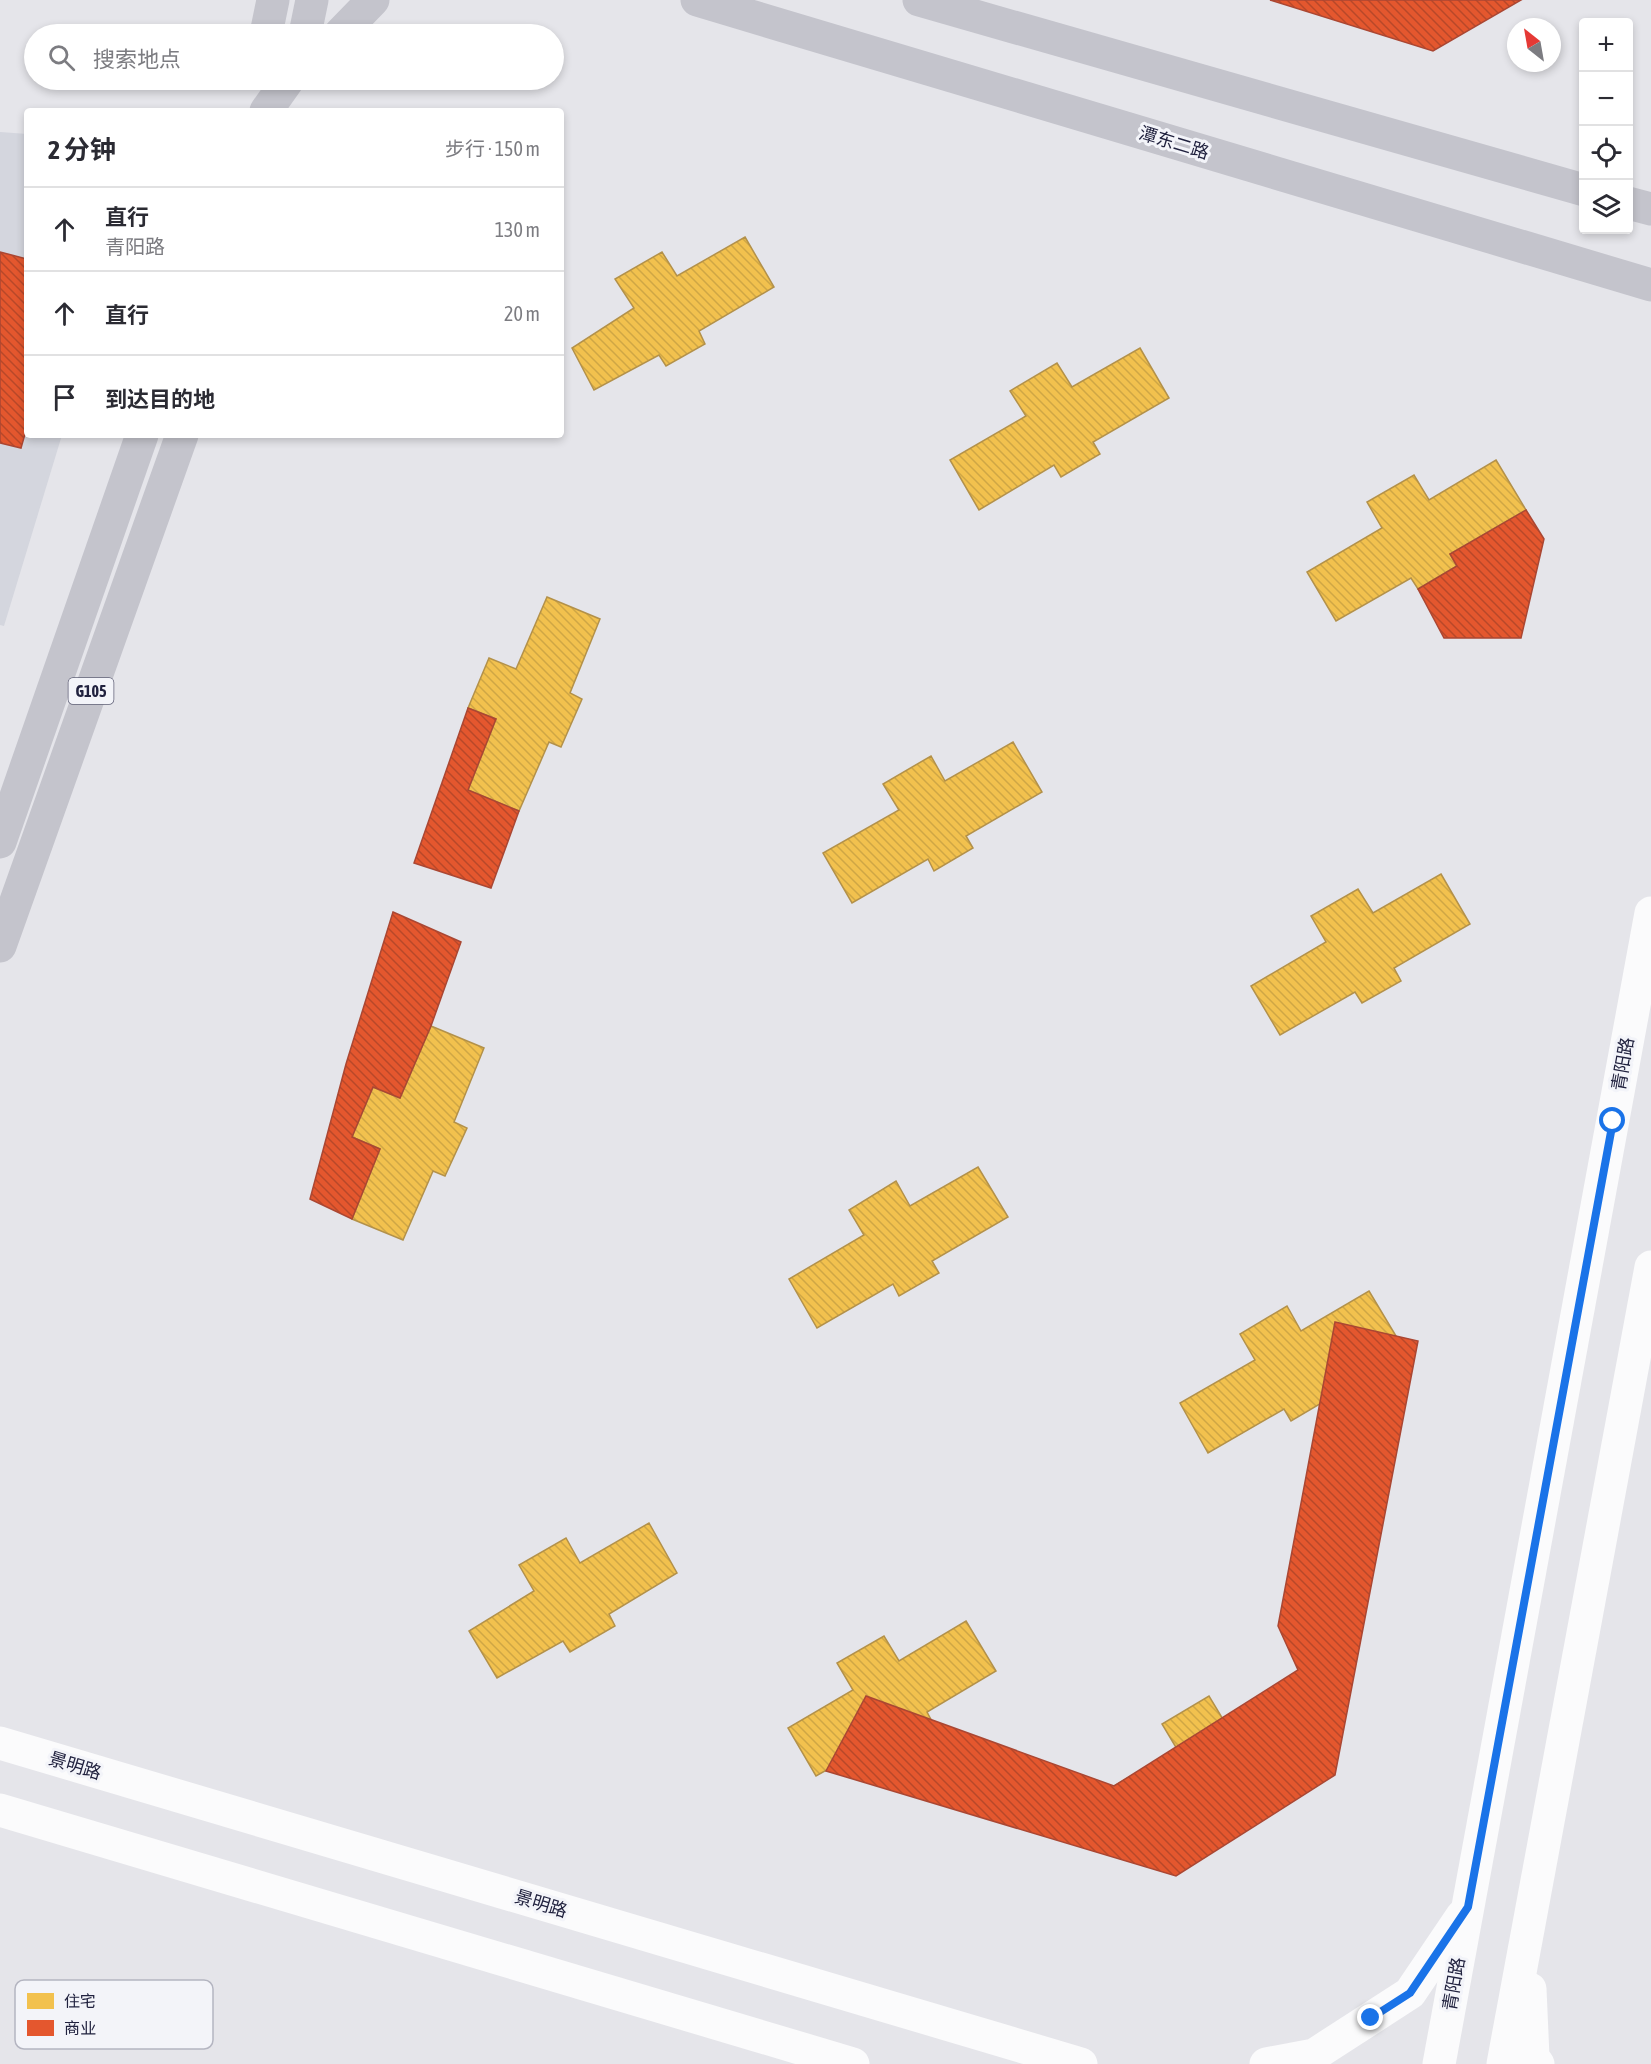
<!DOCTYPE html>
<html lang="zh">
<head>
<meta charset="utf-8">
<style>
	:root { --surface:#fff; --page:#f7f7f7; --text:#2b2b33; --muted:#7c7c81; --line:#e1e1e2 }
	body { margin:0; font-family:"Asap Condensed","Noto Sans SC",sans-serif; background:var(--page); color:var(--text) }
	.controls { position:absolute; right:18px; top:18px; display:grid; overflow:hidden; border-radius:6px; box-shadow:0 3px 9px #0003 }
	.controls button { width:54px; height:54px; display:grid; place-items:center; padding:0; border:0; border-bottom:2px solid var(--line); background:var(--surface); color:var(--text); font:30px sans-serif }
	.compass { position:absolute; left:1507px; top:18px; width:54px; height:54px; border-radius:50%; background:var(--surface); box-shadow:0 3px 9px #0003; rotate:329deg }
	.stop { position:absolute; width:18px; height:18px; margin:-14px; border:4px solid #1a73e8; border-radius:50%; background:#fff }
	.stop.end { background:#1a73e8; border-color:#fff; box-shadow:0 2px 6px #0008 }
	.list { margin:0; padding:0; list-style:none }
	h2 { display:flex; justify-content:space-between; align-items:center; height:78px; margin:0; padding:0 24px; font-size:26px }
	h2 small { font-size:20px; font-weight:400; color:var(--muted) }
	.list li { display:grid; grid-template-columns:39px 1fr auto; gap:18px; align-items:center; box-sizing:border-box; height:84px; padding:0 24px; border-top:2px solid var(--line) }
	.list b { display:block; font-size:22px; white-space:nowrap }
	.list p { margin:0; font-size:20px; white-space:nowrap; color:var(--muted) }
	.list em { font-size:20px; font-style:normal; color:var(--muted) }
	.icon { flex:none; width:33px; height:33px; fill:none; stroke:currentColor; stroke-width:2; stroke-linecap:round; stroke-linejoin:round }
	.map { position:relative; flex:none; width:1651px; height:2064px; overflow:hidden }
	.search { position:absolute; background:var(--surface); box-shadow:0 3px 9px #0003; left:24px; top:24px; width:540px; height:66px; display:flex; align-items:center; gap:15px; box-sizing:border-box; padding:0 21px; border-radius:33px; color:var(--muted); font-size:22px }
	.panel { position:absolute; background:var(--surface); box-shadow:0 3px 9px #0003; left:24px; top:108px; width:540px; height:330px; border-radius:6px }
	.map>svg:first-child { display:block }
	.built { fill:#d4d6de }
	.homes { fill:url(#homes-back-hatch); stroke:#b3914a; stroke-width:1.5 }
	.shops { fill:url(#shops-back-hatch); stroke:#aa4733; stroke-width:1.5 }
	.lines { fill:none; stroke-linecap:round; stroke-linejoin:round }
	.tertiary { stroke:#fbfbfc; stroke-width:33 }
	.trunk { stroke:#c4c4cc; stroke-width:33 }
	.route { stroke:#1a73e8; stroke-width:8 }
	.labels { text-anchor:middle; stroke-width:6; stroke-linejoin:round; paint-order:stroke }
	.shield { fill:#f3f4f9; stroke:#606177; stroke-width:1.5 }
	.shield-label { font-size:16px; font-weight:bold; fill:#21223f }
	.street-label { font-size:18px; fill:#21223f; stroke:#f3f4f9 }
	.key { fill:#f3f4f9; stroke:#b4b5c1; stroke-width:1.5 }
	.key-label { font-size:16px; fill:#21223f }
</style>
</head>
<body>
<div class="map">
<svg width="1651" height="2064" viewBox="0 0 1651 2064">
	<defs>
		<pattern id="homes-back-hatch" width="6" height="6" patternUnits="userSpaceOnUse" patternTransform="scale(1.5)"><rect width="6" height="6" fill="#f2c14e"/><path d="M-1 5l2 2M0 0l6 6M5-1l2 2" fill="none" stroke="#cfa645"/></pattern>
		<pattern id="shops-back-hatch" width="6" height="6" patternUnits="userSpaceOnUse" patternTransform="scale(1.5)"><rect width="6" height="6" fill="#e4572e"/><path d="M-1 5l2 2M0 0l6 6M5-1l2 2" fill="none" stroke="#b84829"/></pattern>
	</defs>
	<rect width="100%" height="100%" fill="#e5e5ea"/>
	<!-- built -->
	<path class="built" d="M0,132L27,134V435H62L4,626L0,625Z"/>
	<!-- homes -->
	<g class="homes">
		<path d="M745,237L774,287L699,331L705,344L666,366L659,355L594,390L572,348L634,308L615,279L662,252L677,276Z"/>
		<path d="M1140,348L1169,398L1093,442L1100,454L1061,477L1054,465L979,510L950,460L1026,416L1010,391L1057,363L1072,387Z"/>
		<path d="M1496,460L1526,510L1450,554L1457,566L1418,589L1411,578L1336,621L1307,572L1382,528L1367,502L1414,475L1429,500Z"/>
		<path d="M547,597L600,619L570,693L582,699L561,747L549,742L519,811L468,790L496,719L468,708L489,658L516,669Z"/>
		<path d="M1013,742L1042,792L966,836L973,848L934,871L928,859L852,903L823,853L899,810L883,784L931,756L945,781Z"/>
		<path d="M1441,874L1470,924L1394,968L1401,981L1362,1003L1355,992L1280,1035L1251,986L1326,942L1311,916L1358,889L1373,913Z"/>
		<path d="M431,1026L484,1048L454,1122L467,1128L445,1176L433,1171L403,1240L352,1219L380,1149L352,1137L373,1087L400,1098Z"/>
		<path d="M978,1167L1008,1217L932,1261L939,1273L899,1296L893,1284L817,1328L789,1279L864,1235L849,1210L896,1181L910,1206Z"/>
		<path d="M1369,1291L1399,1341L1323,1386L1330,1398L1291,1421L1284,1409L1208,1453L1180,1403L1255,1360L1240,1334L1287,1306L1301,1331Z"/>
		<path d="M649,1523L677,1573L609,1614L615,1626L570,1652L563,1641L497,1678L469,1631L534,1591L519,1565L566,1538L580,1563Z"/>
		<path d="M966,1621L996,1671L927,1712L934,1725L888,1750L882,1739L816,1776L788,1728L853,1690L837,1663L884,1636L899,1661Z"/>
		<path d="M1291,1681L1320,1731L1252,1773L1259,1785L1213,1811L1206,1799L1140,1836L1114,1786L1177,1749L1162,1724L1209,1696L1224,1721Z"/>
	</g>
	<!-- shops -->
	<g class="shops">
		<path d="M1270,0H1521L1433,51Z"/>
		<path d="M0,252L27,259V427L21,448L0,443Z"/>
		<path d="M1526,510L1544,539L1521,638H1444L1418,589L1457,566L1450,554Z"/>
		<path d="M468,708L496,719L468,790L519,811L491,888L414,863Z"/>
		<path d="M393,912L461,942L431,1026L400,1098L373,1087L352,1137L380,1149L352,1219L310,1199L346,1064Z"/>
		<path d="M1335,1322L1418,1341L1335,1775L1176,1876L826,1771L866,1696L1114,1786L1298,1670L1278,1626Z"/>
	</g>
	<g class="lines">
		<!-- tertiary -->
		<g class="tertiary">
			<path d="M0,1743L1081,2064"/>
			<path d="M0,1810L853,2064"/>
			<path d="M1530,1989L1533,2057L1538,2064"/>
			<path d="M1266,2064L1314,2055L1410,1993L1462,1916"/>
			<path d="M1439,2064L1651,913"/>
			<path d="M1503,2064L1651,1267"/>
		</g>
		<!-- trunk -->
		<g class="trunk">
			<path d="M697,0L1651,285"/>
			<path d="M919,0L1584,190"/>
			<path d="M266,34L273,0"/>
			<path d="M305,34L312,0"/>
			<path d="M340,34L373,0"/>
			<path d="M266,111L288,80"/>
			<path d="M1628,203L1651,209"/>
			<path d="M0,842L142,435"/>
			<path d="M0,946L182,435"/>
		</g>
	</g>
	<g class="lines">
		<!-- route -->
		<path class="route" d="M1371,2018L1410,1993L1468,1907L1613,1121"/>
	</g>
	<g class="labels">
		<!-- shield labels -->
		<rect class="shield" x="68.5" y="678" width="45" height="26" rx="4.5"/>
		<g class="shield-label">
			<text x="91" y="697">G105</text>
		</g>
		<!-- street labels -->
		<g class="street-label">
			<text transform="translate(1174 143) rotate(17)" y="6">潭东二路</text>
			<text transform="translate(1623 1064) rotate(-80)" y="6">青阳路</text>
			<text transform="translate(75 1766) rotate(17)" y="6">景明路</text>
			<text transform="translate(541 1904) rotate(17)" y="6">景明路</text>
			<text transform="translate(1454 1984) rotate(-80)" y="6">青阳路</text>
		</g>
	</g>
	<!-- legend -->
	<rect x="15" y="1980" width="198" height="69" rx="9" class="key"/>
	<rect x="27" y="1993" width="27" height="16" fill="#f2c14e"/>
	<rect x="27" y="2020" width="27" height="16" fill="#e4572e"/>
	<g class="key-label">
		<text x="64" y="2007">住宅</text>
		<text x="64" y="2034">商业</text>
	</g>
</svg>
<div class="controls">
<button>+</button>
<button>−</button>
<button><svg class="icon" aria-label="locate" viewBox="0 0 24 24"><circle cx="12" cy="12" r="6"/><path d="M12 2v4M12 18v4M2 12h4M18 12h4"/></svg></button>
<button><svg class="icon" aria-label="layers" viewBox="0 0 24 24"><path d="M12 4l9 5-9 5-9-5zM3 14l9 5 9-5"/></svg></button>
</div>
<svg class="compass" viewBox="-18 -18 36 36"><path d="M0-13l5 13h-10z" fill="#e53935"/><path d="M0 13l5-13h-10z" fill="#7c7c81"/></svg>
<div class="stop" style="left:1613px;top:1121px"></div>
<div class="stop end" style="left:1371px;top:2018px"></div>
<div class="search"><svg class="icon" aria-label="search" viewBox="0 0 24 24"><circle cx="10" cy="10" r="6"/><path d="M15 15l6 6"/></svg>搜索地点</div>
<section class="panel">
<h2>2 分钟<small>步行 · 150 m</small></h2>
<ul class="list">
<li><svg class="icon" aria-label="ahead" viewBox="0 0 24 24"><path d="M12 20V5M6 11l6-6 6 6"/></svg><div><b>直行</b><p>青阳路</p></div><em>130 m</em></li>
<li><svg class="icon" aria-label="ahead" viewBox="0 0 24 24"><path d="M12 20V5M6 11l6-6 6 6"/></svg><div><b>直行</b></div><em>20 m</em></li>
<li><svg class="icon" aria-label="arrive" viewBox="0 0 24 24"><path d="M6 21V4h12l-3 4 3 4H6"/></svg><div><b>到达目的地</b></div></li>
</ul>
</section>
</div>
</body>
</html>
